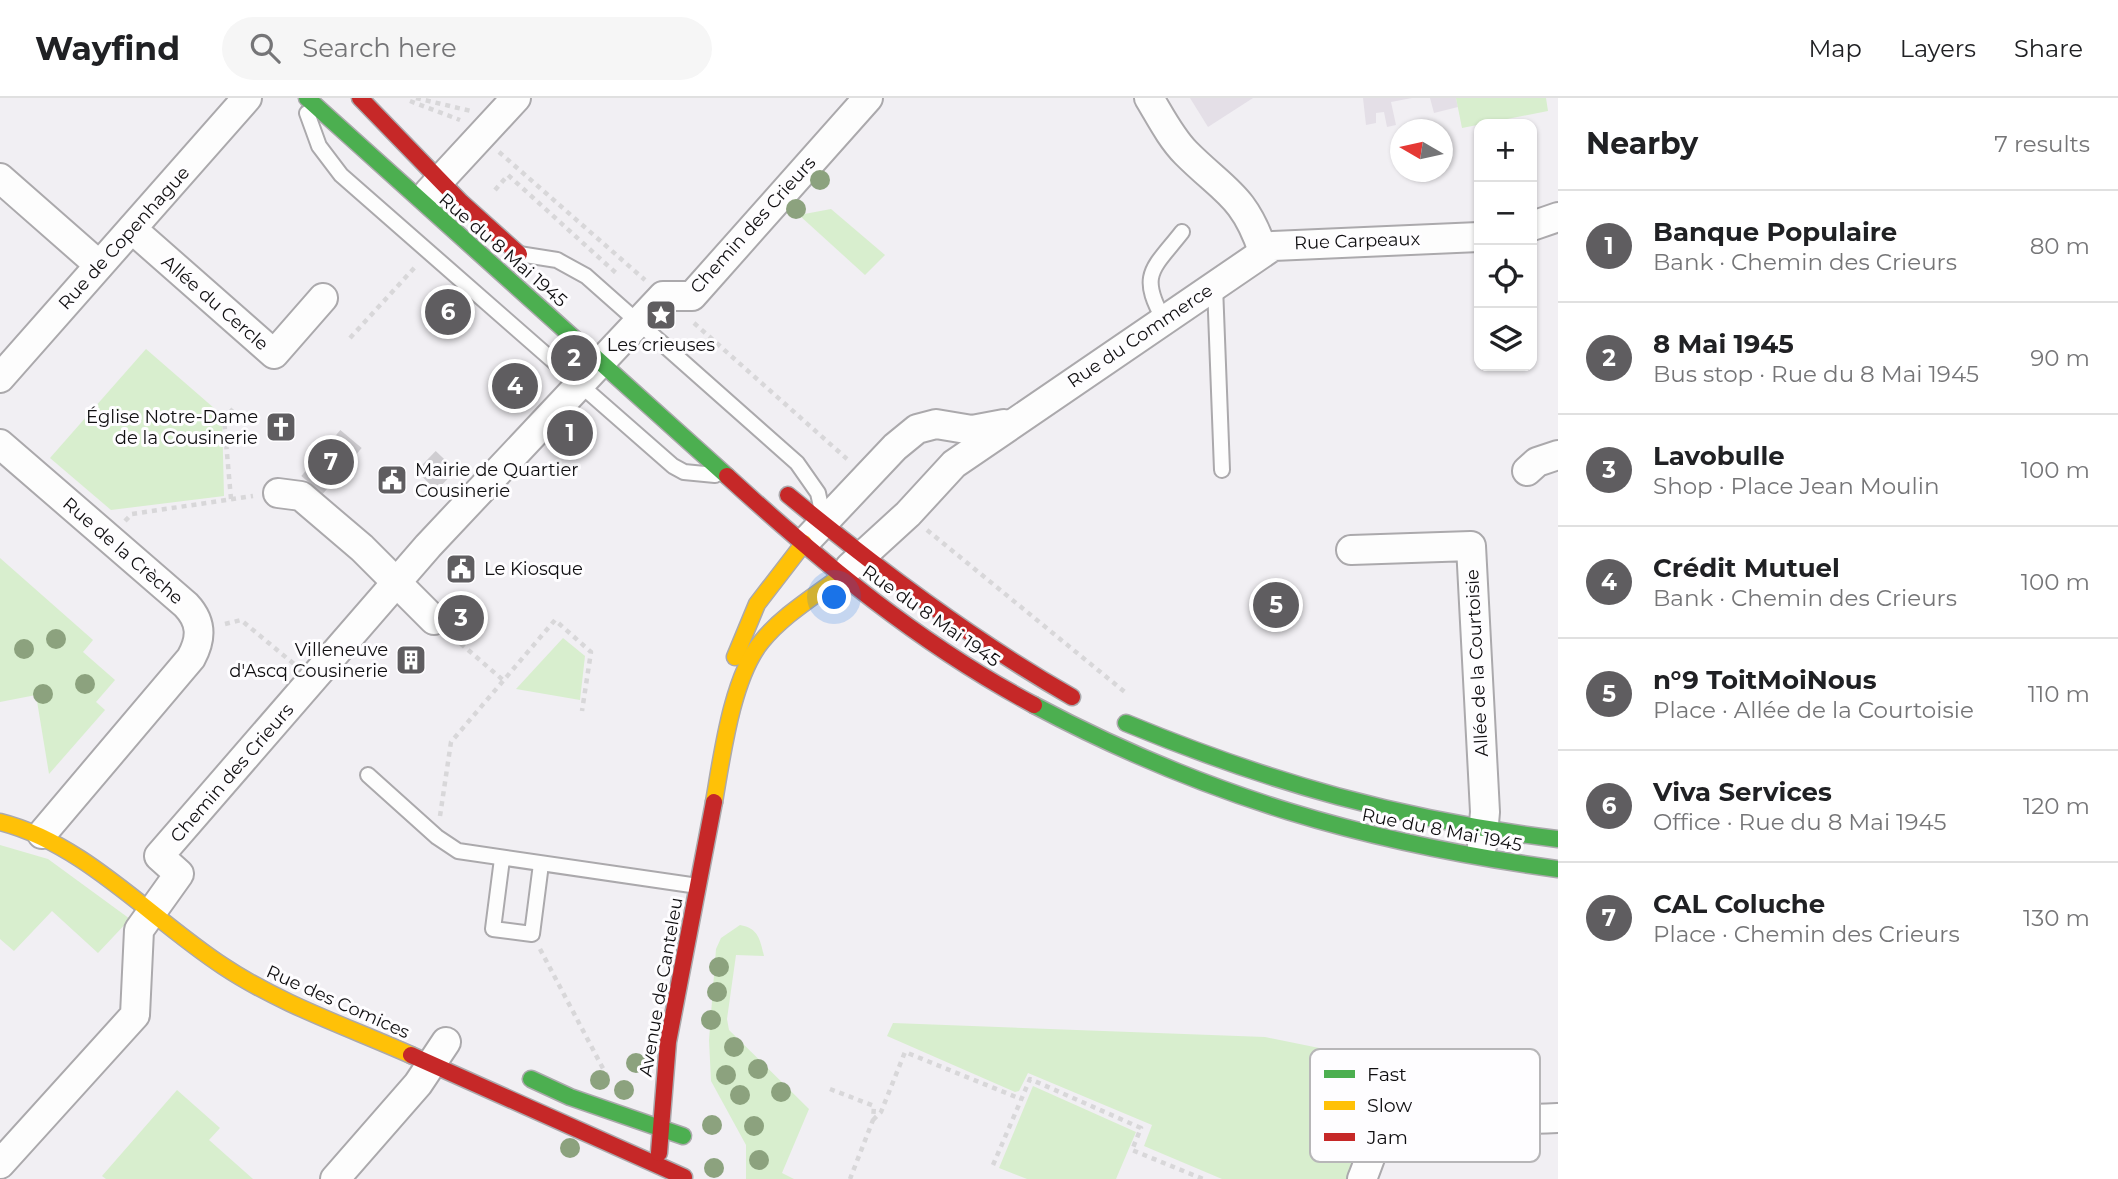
<!DOCTYPE html>
<html lang="en">
<head>
<meta charset="utf-8">
<style>
	:root { --surface:#fff; --page:#f6f6f6; --text:#202124; --muted:#757577; --line:#e0e0e0; --accent:#5f5d60 }
	body { margin:0; font-family:Montserrat,sans-serif; background:var(--page); color:var(--text) }
	.controls { position:absolute; right:21px; top:21px; display:grid; overflow:hidden; border-radius:14px; box-shadow:0 2px 5px #0004 }
	.controls button { width:63px; height:63px; display:grid; place-items:center; padding:0; border:0; border-bottom:2px solid var(--line); background:var(--surface); color:var(--text); font:35px sans-serif }
	.compass { position:absolute; left:1390px; top:21px; width:63px; height:63px; border-radius:50%; background:var(--surface); box-shadow:0 2px 5px #0004; rotate:279deg }
	.you { position:absolute; left:835px; top:500px; width:24px; height:24px; margin:-18px; border:5px solid #fff; border-radius:50%; background:#1a73e8; box-shadow:0 0 0 10px #1a73e833 }
	.badge { display:grid; place-items:center; width:46px; height:46px; border-radius:50%; background:var(--accent); color:#fff; font-size:23px; font-weight:700 }
	.pin { position:absolute; translate:-50% -50%; border:4px solid #fff; box-shadow:0 2px 7px #0006 }
	.list { margin:0; padding:0; list-style:none }
	h2 { display:flex; justify-content:space-between; align-items:center; height:91px; margin:0; padding:0 28px; font-size:30px }
	h2 small { font-size:23px; font-weight:400; color:var(--muted) }
	.list li { display:grid; grid-template-columns:46px 1fr auto; gap:21px; align-items:center; box-sizing:border-box; height:112px; padding:0 28px; border-top:2px solid var(--line) }
	.list b { display:block; font-size:26px; white-space:nowrap }
	.list p { margin:0; font-size:23px; white-space:nowrap; color:var(--muted) }
	.list em { font-size:23px; font-style:normal; color:var(--muted) }
	.icon { flex:none; width:38px; height:38px; fill:none; stroke:currentColor; stroke-width:2; stroke-linecap:round; stroke-linejoin:round }
	.map { position:relative; flex:none; width:1558px; height:1081px; overflow:hidden }
	header { display:flex; align-items:center; gap:42px; box-sizing:border-box; height:98px; padding:0 35px; background:var(--surface); border-bottom:2px solid var(--line) }
	header strong { font-size:33px }
	nav { display:flex; gap:38px; margin-inline-start:auto; font-size:24px }
	.search { width:490px; height:63px; background:var(--page); display:flex; align-items:center; gap:18px; box-sizing:border-box; padding:0 24px; border-radius:38px; color:var(--muted); font-size:26px }
	main { display:flex }
	aside { flex:1; background:var(--surface) }
	.map>svg:first-child { display:block }
	.built { fill:#e4dfe7 }
	.green { fill:#d8eece }
	.lines { fill:none; stroke-linecap:round; stroke-linejoin:round }
	.street-tunnel { stroke:#cfcdd1; stroke-width:28; stroke-dasharray:28 14; stroke-linecap:butt }
	.lane-casing { stroke:#aba9ac; stroke-width:18 }
	.street-casing { stroke:#aba9ac; stroke-width:32 }
	.fast-casing { stroke:#aba9ac; stroke-width:19 }
	.slow-casing { stroke:#aba9ac; stroke-width:19 }
	.jam-casing { stroke:#aba9ac; stroke-width:19 }
	.path { stroke:#d8d7d9; stroke-width:4.5; stroke-dasharray:5 5; stroke-linecap:butt }
	.lane { stroke:#fdfdfd; stroke-width:14 }
	.street { stroke:#fdfdfd; stroke-width:28 }
	.fast { stroke:#4caf50; stroke-width:16 }
	.slow { stroke:#ffc107; stroke-width:16 }
	.jam { stroke:#c62828; stroke-width:16 }
	.tree { fill:#8ca27e }
	.labels { text-anchor:middle; stroke-width:6; stroke-linejoin:round; paint-order:stroke }
	.street-label { font-size:18px; fill:#100f11; stroke:#fefdff }
	.poi-label { font-size:18px; fill:#100f11; stroke:#fefdff; text-anchor:end }
	.key { fill:#fefdff; stroke:#b7b6b8; stroke-width:2 }
	.key-label { font-size:19px; fill:#100f11 }
</style>
</head>
<body>
<header>
<strong>Wayfind</strong>
<div class="search"><svg class="icon" aria-label="search" viewBox="0 0 24 24"><circle cx="10" cy="10" r="6"/><path d="M15 15l6 6"/></svg>Search here</div>
<nav><a>Map</a><a>Layers</a><a>Share</a></nav>
</header>
<main>
<div class="map">
<svg width="1558" height="1081" viewBox="0 0 1558 1081">
	<rect width="100%" height="100%" fill="#f1eff3"/>
	<!-- built -->
	<g class="built">
		<path d="M1190,0H1253L1208,29Z"/>
		<path d="M1363,0H1412L1391,4L1396,27L1387,29L1384,14L1376,15V25L1366,27Z"/>
		<path d="M1430,0H1456L1458,9L1434,15Z"/>
	</g>
	<!-- green -->
	<g class="green">
		<path d="M1456,0H1546L1548,13L1462,30Z"/>
		<path d="M831,111L885,157L865,177L799,117Z"/>
		<path d="M146,251L222,317L224,398L111,412L50,360Z"/>
		<path d="M0,460L93,542L83,554L115,582L96,604L105,612L49,676L36,597L0,604Z"/>
		<path d="M563,540L585,558L580,602L516,591Z"/>
		<path d="M0,747L48,761L130,821L98,855L52,813L14,853L0,841Z"/>
		<path d="M740,827C758,830 760,841 764,858L736,857L727,921L729,932L809,1011L782,1075L794,1081H746V1047L711,983L709,942L716,851L721,840Z"/>
		<path d="M893,925L1265,939L1526,992V1000L1516,1003L1423,986L1377,1008L1346,1081H1222L1144,1048L1152,1027L1028,975L1019,993L1015,994L887,938Z"/>
		<path d="M1033,988L1136,1034L1116,1081H1027L999,1070Z"/>
		<path d="M177,992L220,1030L209,1042L253,1081H106L102,1078Z"/>
	</g>
	<g class="lines">
		<!-- street-tunnel -->
		<g class="street-tunnel">
			<path d="M426,363L452,388"/>
			<path d="M312,387L351,341"/>
		</g>
		<!-- lane casing -->
		<g class="lane-casing">
			<g id="lane">
				<path d="M307,15L319,48L341,77L673,368L684,374L715,377"/>
				<path d="M519,156L557,162L586,178L797,365L818,395L822,413"/>
				<path d="M1215,188L1222,372"/>
				<path d="M1164,222C1138,176 1153,171 1182,134"/>
				<path d="M368,677L437,739L458,753L698,788"/>
				<path d="M502,761L493,831L532,836L541,766"/>
			</g>
		</g>
		<!-- street casing -->
		<g class="street-casing">
			<g id="street">
				<path d="M1149,0C1160,18 1171,40 1186,55C1225,94 1244,97 1263,153"/>
				<path d="M0,80L99,167"/>
				<path d="M429,94L516,0"/>
				<path d="M1532,128L1558,119"/>
				<path d="M132,131L274,256L323,200"/>
				<path d="M0,280L247,0"/>
				<path d="M0,346L186,507C202,524 202,540 191,560L42,736"/>
				<path d="M1527,373L1537,364L1558,357"/>
				<path d="M278,395L301,398L362,450L434,522"/>
				<path d="M809,440L895,349L917,331L936,326L972,332L1004,326"/>
				<path d="M1351,452L1471,448L1485,714L1482,748"/>
				<path d="M850,469L908,416L954,366L1273,148L1479,139"/>
				<path d="M0,1066L135,917L139,832L179,776L159,758L428,448L663,198H692L868,0"/>
				<path d="M335,1081L418,986L446,944"/>
				<path d="M1362,1081C1370,1062 1376,1038 1389,1022C1421,981 1474,1011 1515,1019C1529,1022 1544,1021 1558,1020"/>
			</g>
		</g>
		<!-- fast casing -->
		<g class="fast-casing">
			<g id="fast">
				<path d="M307,0L727,378"/>
				<path d="M1034,607C1205,698 1367,745 1558,771"/>
				<path d="M1126,625C1271,685 1402,722 1558,741"/>
				<path d="M531,981L570,999L683,1038"/>
			</g>
		</g>
		<!-- slow casing -->
		<g class="slow-casing">
			<g id="slow">
				<path d="M735,559L757,506L804,445"/>
				<path d="M714,704C722,658 732,579 762,543C783,517 815,498 841,478"/>
				<path d="M0,724C84,745 151,821 223,868C280,906 348,929 411,957"/>
			</g>
		</g>
		<!-- jam casing -->
		<g class="jam-casing">
			<g id="jam">
				<path d="M360,0L461,104L519,156"/>
				<path d="M727,378C822,465 920,546 1034,607"/>
				<path d="M788,397C878,471 971,541 1072,599"/>
				<path d="M411,957L684,1079"/>
				<path d="M659,1055L668,944L714,704"/>
			</g>
		</g>
		<!-- path -->
		<g class="path">
			<path d="M416,0L471,13"/>
			<path d="M410,3L460,22"/>
			<path d="M499,54L645,182"/>
			<path d="M495,92L508,77L616,175"/>
			<path d="M694,225L847,361"/>
			<path d="M350,240L416,168"/>
			<path d="M231,401L224,321L233,311"/>
			<path d="M125,423L132,416L253,398"/>
			<path d="M927,432L1126,595"/>
			<path d="M225,526L241,522L294,566"/>
			<path d="M453,539L503,582"/>
			<path d="M440,718L451,644L555,522L591,554L582,613"/>
			<path d="M540,851L608,980"/>
			<path d="M830,991L874,1008L873,1022L850,1081"/>
			<path d="M873,1022L881,1014L905,954L1021,1001"/>
			<path d="M993,1067L1030,981L1141,1030L1132,1052L1203,1081"/>
		</g>
		<!-- lane -->
		<use href="#lane" class="lane"/>
		<!-- street -->
		<use href="#street" class="street"/>
		<!-- fast -->
		<use href="#fast" class="fast"/>
		<!-- slow -->
		<use href="#slow" class="slow"/>
		<!-- jam -->
		<use href="#jam" class="jam"/>
	</g>
	<!-- trees -->
	<g class="tree">
		<circle cx="820" cy="82" r="10"/>
		<circle cx="796" cy="111" r="10"/>
		<circle cx="56" cy="541" r="10"/>
		<circle cx="24" cy="551" r="10"/>
		<circle cx="85" cy="586" r="10"/>
		<circle cx="43" cy="596" r="10"/>
		<circle cx="719" cy="869" r="10"/>
		<circle cx="717" cy="894" r="10"/>
		<circle cx="711" cy="922" r="10"/>
		<circle cx="734" cy="949" r="10"/>
		<circle cx="636" cy="965" r="10"/>
		<circle cx="758" cy="971" r="10"/>
		<circle cx="726" cy="977" r="10"/>
		<circle cx="600" cy="982" r="10"/>
		<circle cx="624" cy="992" r="10"/>
		<circle cx="781" cy="994" r="10"/>
		<circle cx="740" cy="997" r="10"/>
		<circle cx="712" cy="1027" r="10"/>
		<circle cx="754" cy="1028" r="10"/>
		<circle cx="570" cy="1050" r="10"/>
		<circle cx="759" cy="1062" r="10"/>
		<circle cx="714" cy="1070" r="10"/>
	</g>
	<!-- icons -->
	<defs>
		<g id="sight-square" transform="scale(1.575)"><rect x="-9" y="-9" width="18" height="18" rx="4" fill="#5f5d60" stroke="#fefdff"/><path d="M0-6L1.8-2.2L6-1.7L2.9 1.2L3.7 5.4L0 3.3L-3.7 5.4L-2.9 1.2L-6-1.7L-1.8-2.2Z" fill="#fff"/></g>
		<g id="church-square" transform="scale(1.575)"><rect x="-9" y="-9" width="18" height="18" rx="4" fill="#5f5d60" stroke="#fefdff"/><path d="M-1.2-6h2.4v3.5h3.3v2.4h-3.3V6h-2.4V-.1h-3.3v-2.4h3.3Z" fill="#fff"/></g>
		<g id="civic-square" transform="scale(1.575)"><rect x="-9" y="-9" width="18" height="18" rx="4" fill="#5f5d60" stroke="#fefdff"/><path d="M-.6-6.5H3V-4.5H.6V-3L4-1V1h2V6H-6V1h2V-1L-.6-3ZM-1.2 2.5V6h2.4V2.5Z" fill="#fff"/></g>
		<g id="building-square" transform="scale(1.575)"><rect x="-9" y="-9" width="18" height="18" rx="4" fill="#5f5d60" stroke="#fefdff"/><path d="M-4-6H4V6H1V3H-1V6H-4ZM-2.5-4.3h1.7v1.8h-1.7ZM.8-4.3h1.7v1.8H.8ZM-2.5-1h1.7V.8h-1.7ZM.8-1h1.7V.8H.8Z" fill="#fff"/></g>
	</defs>
	<g fill-rule="evenodd">
		<use href="#sight-square" x="661" y="217"/>
		<use href="#church-square" x="281" y="329"/>
		<use href="#civic-square" x="392" y="382"/>
		<use href="#civic-square" x="461" y="471"/>
		<use href="#building-square" x="411" y="562"/>
	</g>
	<g class="labels">
		<!-- street labels -->
		<g class="street-label">
			<text transform="translate(753 127) rotate(-48)" y="6">Chemin des Crieurs</text>
			<text transform="translate(124 140) rotate(-48)" y="6">Rue de Copenhague</text>
			<text transform="translate(1357 143) rotate(-2)" y="6">Rue Carpeaux</text>
			<text transform="translate(503 152) rotate(41)" y="6">Rue du 8 Mai 1945</text>
			<text transform="translate(215 205) rotate(41)" y="6">Allée du Cercle</text>
			<text transform="translate(1140 238) rotate(-34)" y="6">Rue du Commerce</text>
			<text transform="translate(123 453) rotate(41)" y="6">Rue de la Crèche</text>
			<text transform="translate(931 518) rotate(35)" y="6">Rue du 8 Mai 1945</text>
			<text transform="translate(1477 565) rotate(-93)" y="6">Allée de la Courtoisie</text>
			<text transform="translate(232 675) rotate(-49)" y="6">Chemin des Crieurs</text>
			<text transform="translate(1442 732) rotate(11)" y="6">Rue du 8 Mai 1945</text>
			<text transform="translate(661 889) rotate(-80)" y="6">Avenue de Canteleu</text>
			<text transform="translate(338 904) rotate(24)" y="6">Rue des Comices</text>
		</g>
		<!-- poi labels -->
		<g class="poi-label">
			<text x="661" y="253" text-anchor="middle">Les crieuses</text>
			<text x="258" y="325">Église Notre-Dame<tspan x="258" dy="21">de la Cousinerie</tspan></text>
			<text x="415" y="378" text-anchor="start">Mairie de Quartier<tspan x="415" dy="21">Cousinerie</tspan></text>
			<text x="484" y="477" text-anchor="start">Le Kiosque</text>
			<text x="388" y="558">Villeneuve<tspan x="388" dy="21">d'Ascq Cousinerie</tspan></text>
		</g>
	</g>
	<!-- legend -->
	<rect x="1310" y="951" width="230" height="113" rx="10" class="key"/>
	<rect x="1324" y="972" width="31" height="8" fill="#4caf50"/>
	<rect x="1324" y="1003" width="31" height="9" fill="#ffc107"/>
	<rect x="1324" y="1035" width="31" height="8" fill="#c62828"/>
	<g class="key-label">
		<text x="1367" y="983">Fast</text>
		<text x="1367" y="1014">Slow</text>
		<text x="1367" y="1046">Jam</text>
	</g>
</svg>
<div class="controls">
<button>+</button>
<button>−</button>
<button><svg class="icon" aria-label="locate" viewBox="0 0 24 24"><circle cx="12" cy="12" r="6"/><path d="M12 2v4M12 18v4M2 12h4M18 12h4"/></svg></button>
<button><svg class="icon" aria-label="layers" viewBox="0 0 24 24"><path d="M12 4l9 5-9 5-9-5zM3 14l9 5 9-5"/></svg></button>
</div>
<svg class="compass" viewBox="-18 -18 36 36"><path d="M0-13l5 13h-10z" fill="#e53935"/><path d="M0 13l5-13h-10z" fill="#757577"/></svg>
<div class="you"></div>
<div class="pin badge" style="left:570px;top:335px">1</div>
<div class="pin badge" style="left:574px;top:260px">2</div>
<div class="pin badge" style="left:461px;top:520px">3</div>
<div class="pin badge" style="left:515px;top:288px">4</div>
<div class="pin badge" style="left:1276px;top:507px">5</div>
<div class="pin badge" style="left:448px;top:214px">6</div>
<div class="pin badge" style="left:331px;top:364px">7</div>
</div>
<aside>
<h2>Nearby<small>7 results</small></h2>
<ul class="list">
<li><span class="badge">1</span><div><b>Banque Populaire</b><p>Bank · Chemin des Crieurs</p></div><em>80 m</em></li>
<li><span class="badge">2</span><div><b>8 Mai 1945</b><p>Bus stop · Rue du 8 Mai 1945</p></div><em>90 m</em></li>
<li><span class="badge">3</span><div><b>Lavobulle</b><p>Shop · Place Jean Moulin</p></div><em>100 m</em></li>
<li><span class="badge">4</span><div><b>Crédit Mutuel</b><p>Bank · Chemin des Crieurs</p></div><em>100 m</em></li>
<li><span class="badge">5</span><div><b>n°9 ToitMoiNous</b><p>Place · Allée de la Courtoisie</p></div><em>110 m</em></li>
<li><span class="badge">6</span><div><b>Viva Services</b><p>Office · Rue du 8 Mai 1945</p></div><em>120 m</em></li>
<li><span class="badge">7</span><div><b>CAL Coluche</b><p>Place · Chemin des Crieurs</p></div><em>130 m</em></li>
</ul>
</aside>
</main>
</body>
</html>
